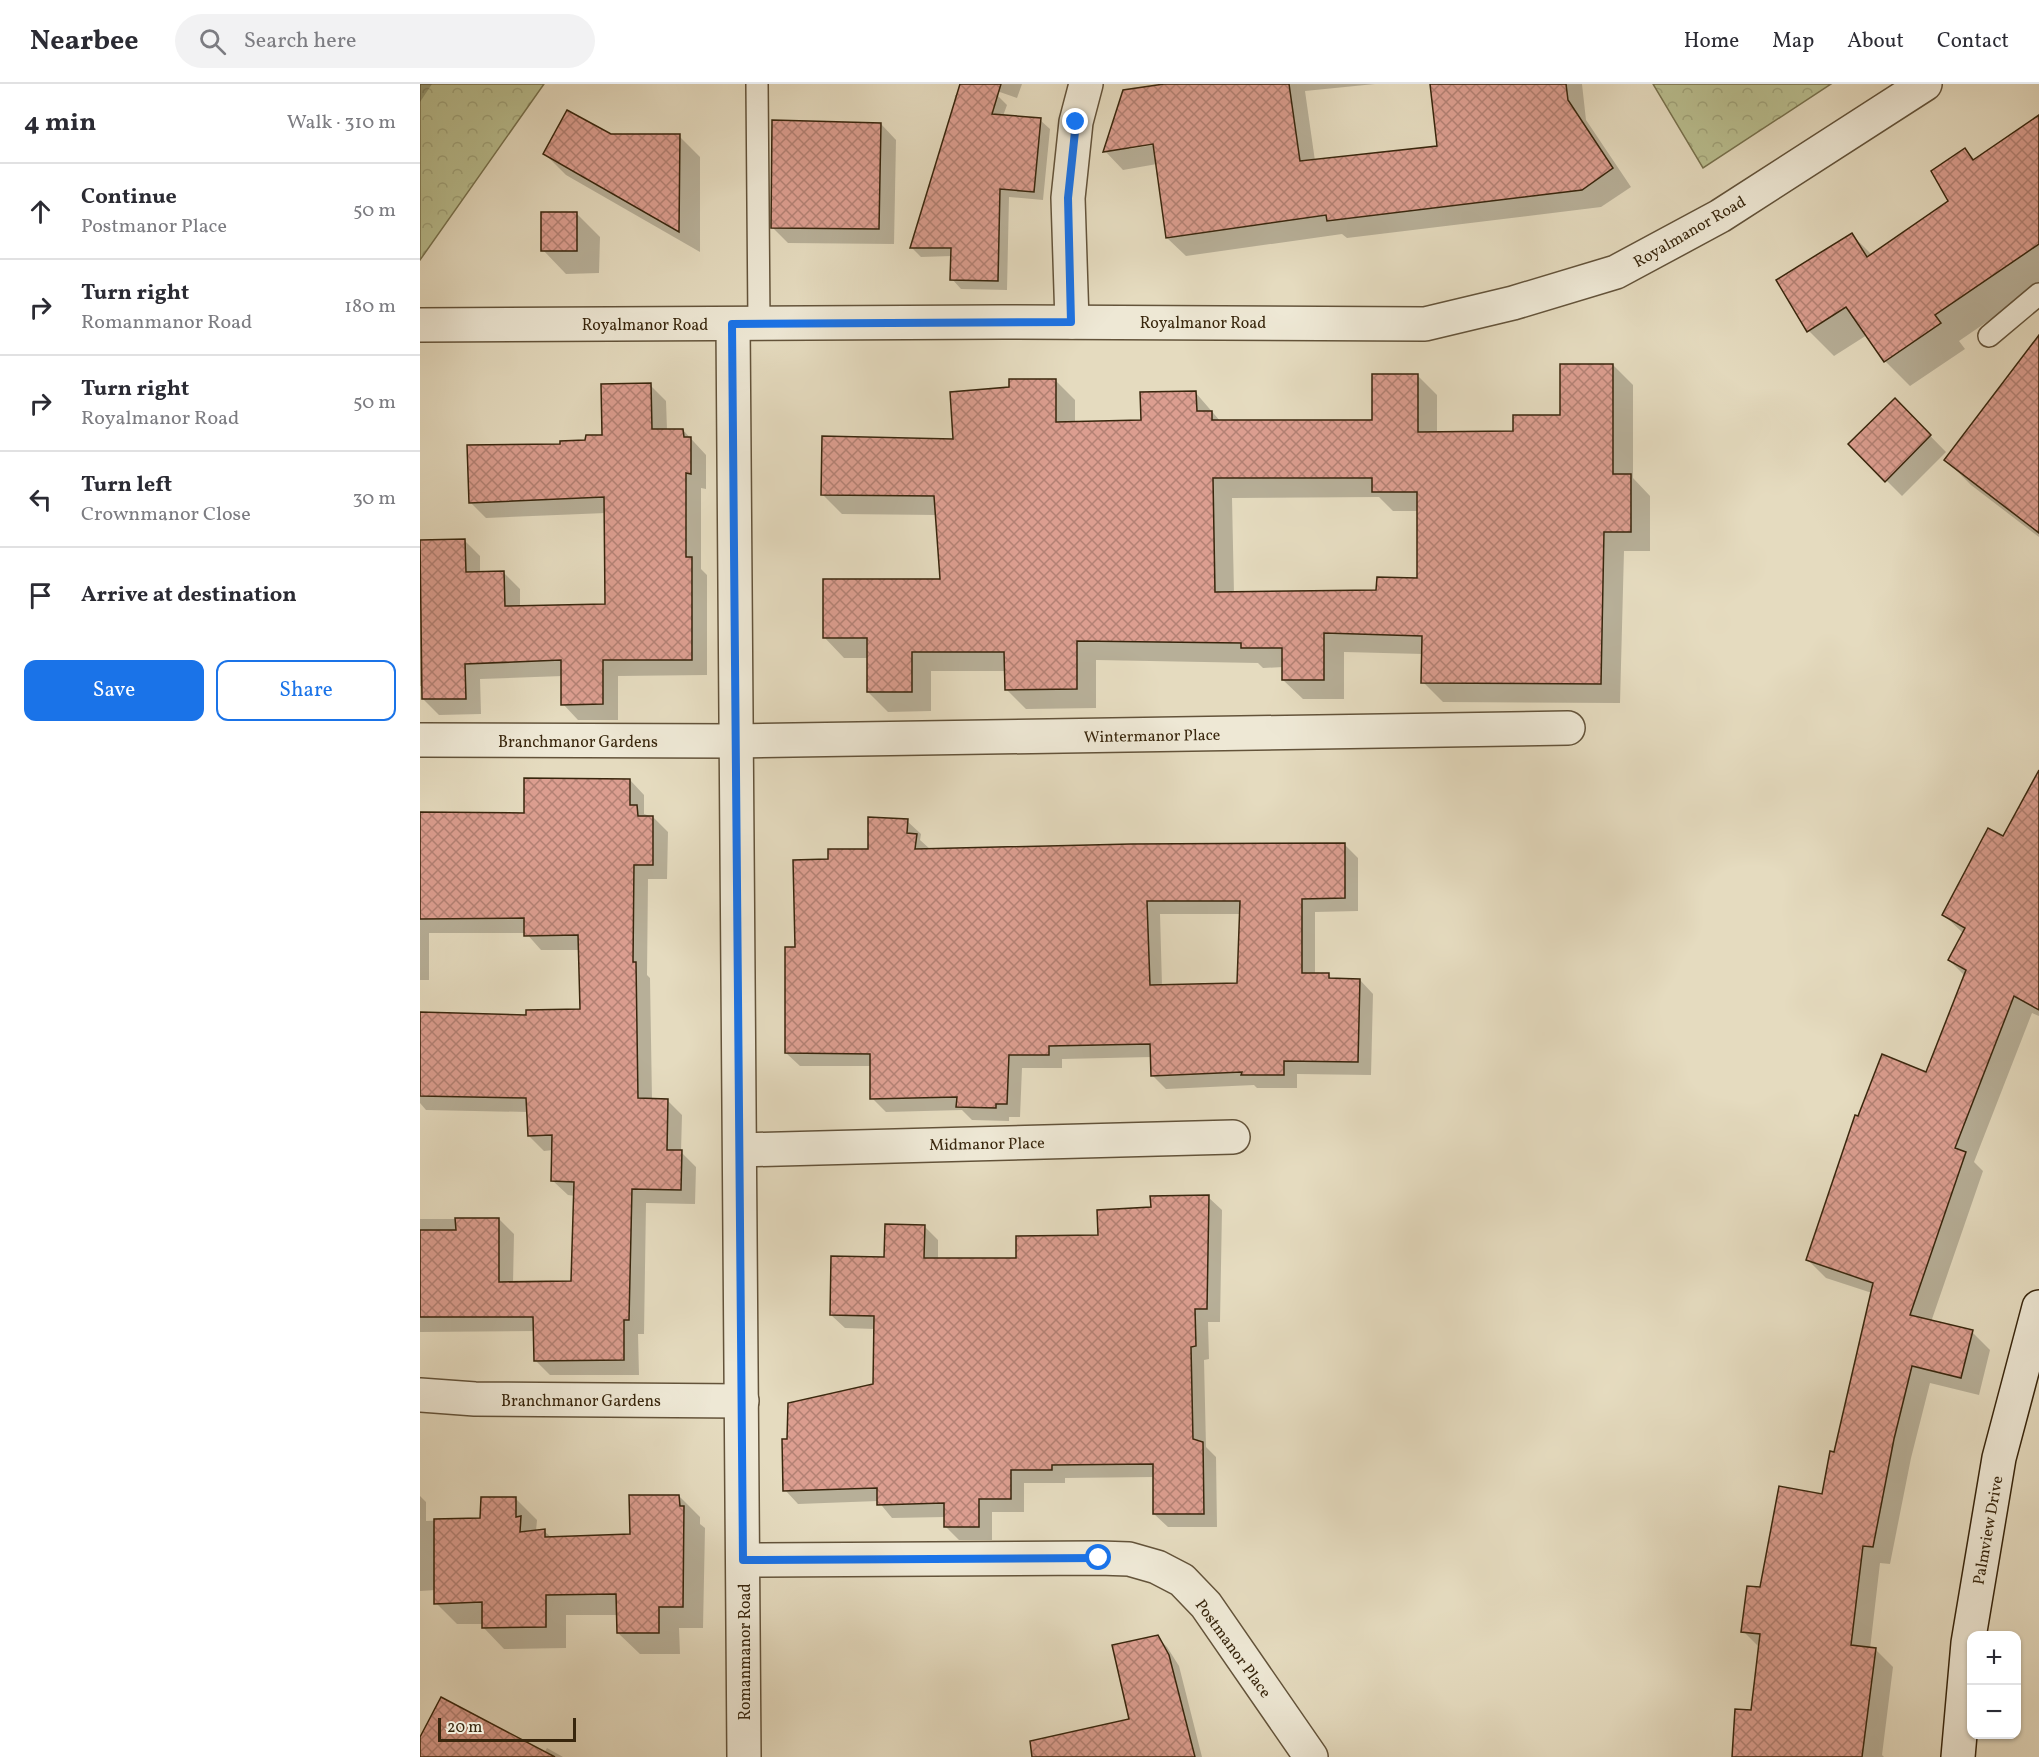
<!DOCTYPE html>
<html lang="en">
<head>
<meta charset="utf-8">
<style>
	:root { --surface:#fff; --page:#f2f2f3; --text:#2b2b33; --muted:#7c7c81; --line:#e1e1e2; --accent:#1a73e8 }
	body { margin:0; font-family:Vollkorn,serif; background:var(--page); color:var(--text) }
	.controls { position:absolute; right:18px; bottom:18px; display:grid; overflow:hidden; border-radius:12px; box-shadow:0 2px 4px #0004 }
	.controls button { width:54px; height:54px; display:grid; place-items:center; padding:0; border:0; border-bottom:2px solid var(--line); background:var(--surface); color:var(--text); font:30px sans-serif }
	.scale { position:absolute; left:18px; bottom:15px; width:138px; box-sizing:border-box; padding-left:6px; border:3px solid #38260d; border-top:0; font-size:16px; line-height:21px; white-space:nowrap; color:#38260d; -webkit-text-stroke:4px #eee8d5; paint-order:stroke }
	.stop { position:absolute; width:18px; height:18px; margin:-14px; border:4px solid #1a73e8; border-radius:50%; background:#fff }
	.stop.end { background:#1a73e8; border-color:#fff; box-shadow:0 2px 6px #0008 }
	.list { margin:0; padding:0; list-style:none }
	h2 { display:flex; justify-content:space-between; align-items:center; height:78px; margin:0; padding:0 24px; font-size:26px }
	h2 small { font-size:20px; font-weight:400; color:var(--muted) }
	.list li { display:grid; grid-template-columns:39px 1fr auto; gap:18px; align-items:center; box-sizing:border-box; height:96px; padding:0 24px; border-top:2px solid var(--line) }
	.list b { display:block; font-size:22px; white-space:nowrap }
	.list p { margin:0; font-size:20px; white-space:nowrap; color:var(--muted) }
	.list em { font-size:20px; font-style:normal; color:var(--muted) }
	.actions { display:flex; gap:12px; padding:18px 24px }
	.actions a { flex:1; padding:14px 0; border:2px solid var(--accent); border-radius:12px; text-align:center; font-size:21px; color:var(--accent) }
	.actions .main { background:var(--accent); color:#fff }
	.icon { flex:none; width:33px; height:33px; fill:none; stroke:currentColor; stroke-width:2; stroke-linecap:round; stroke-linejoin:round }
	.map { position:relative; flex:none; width:1619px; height:1673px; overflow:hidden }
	header { display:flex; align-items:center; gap:36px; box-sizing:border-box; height:84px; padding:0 30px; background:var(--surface); border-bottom:2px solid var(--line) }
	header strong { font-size:28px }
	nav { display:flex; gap:33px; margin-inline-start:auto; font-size:21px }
	.search { width:420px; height:54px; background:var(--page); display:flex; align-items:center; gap:15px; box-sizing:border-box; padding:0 21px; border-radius:33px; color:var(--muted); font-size:22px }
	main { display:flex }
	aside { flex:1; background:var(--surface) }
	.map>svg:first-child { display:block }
	.forest { fill:url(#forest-crowns); stroke:#78724e; stroke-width:1.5 }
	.shadow { fill:#0003; fill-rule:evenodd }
	.building { fill:url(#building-cross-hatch); stroke:#38260d; stroke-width:1.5; fill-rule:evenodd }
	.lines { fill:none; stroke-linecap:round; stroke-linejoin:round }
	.lane-casing { stroke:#63533a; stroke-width:24 }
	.street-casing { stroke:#63533a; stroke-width:36 }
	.secondary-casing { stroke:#38260d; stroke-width:36 }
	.lane { stroke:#eee8d5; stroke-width:21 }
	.street { stroke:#eee8d5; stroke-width:33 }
	.secondary { stroke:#eee8d5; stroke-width:33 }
	.route { stroke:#1a73e8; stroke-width:8 }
	.labels { text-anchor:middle; stroke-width:6; stroke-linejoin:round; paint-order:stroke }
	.street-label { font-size:16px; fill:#38260d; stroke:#eee8d5 }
</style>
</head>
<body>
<header>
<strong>Nearbee</strong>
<div class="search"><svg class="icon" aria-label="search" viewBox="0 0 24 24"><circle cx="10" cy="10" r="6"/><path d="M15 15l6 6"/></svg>Search here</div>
<nav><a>Home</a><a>Map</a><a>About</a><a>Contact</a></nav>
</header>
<main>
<aside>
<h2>4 min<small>Walk · 310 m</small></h2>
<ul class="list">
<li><svg class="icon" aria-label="ahead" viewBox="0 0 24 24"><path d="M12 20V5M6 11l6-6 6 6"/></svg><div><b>Continue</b><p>Postmanor Place</p></div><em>50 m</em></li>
<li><svg class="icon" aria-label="right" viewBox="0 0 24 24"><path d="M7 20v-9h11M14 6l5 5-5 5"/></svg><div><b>Turn right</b><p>Romanmanor Road</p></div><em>180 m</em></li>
<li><svg class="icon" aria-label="right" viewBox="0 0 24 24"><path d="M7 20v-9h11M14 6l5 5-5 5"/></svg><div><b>Turn right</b><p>Royalmanor Road</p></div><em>50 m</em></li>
<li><svg class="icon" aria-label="left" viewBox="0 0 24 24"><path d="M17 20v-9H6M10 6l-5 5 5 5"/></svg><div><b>Turn left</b><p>Crownmanor Close</p></div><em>30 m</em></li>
<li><svg class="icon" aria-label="arrive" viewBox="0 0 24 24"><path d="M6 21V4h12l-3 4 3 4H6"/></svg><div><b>Arrive at destination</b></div></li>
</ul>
<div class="actions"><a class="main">Save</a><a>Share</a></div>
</aside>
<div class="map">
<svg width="1619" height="1673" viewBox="0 0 1619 1673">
	<defs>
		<pattern id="forest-crowns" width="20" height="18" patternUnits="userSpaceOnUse" patternTransform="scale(1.5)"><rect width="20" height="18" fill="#b9be8f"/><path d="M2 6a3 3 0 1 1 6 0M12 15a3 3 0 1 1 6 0" fill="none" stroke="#a0a37a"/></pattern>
		<pattern id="building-cross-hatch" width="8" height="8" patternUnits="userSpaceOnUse" patternTransform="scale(1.5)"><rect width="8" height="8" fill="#dc9e90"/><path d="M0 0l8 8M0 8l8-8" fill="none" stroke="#b38174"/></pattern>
	</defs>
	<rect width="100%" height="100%" fill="#e5dbbf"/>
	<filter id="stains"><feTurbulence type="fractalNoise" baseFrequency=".00333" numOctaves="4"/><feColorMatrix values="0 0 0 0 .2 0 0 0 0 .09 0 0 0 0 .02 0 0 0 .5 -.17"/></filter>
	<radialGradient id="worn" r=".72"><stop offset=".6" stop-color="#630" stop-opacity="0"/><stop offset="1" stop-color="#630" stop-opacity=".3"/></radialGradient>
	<!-- forest -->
	<g class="forest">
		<path d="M0,0H124L0,176Z"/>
		<path d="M1233,0H1411L1283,84Z"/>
	</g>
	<!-- shadow -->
	<g class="shadow">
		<path d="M0,0H12L0,18Z"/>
		<path d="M557,0H602L597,14Z"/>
		<path d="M750,0H955L885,7L895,77L1019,64L1012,0H1162L1166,36L1211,103L1181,123L927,154L922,150L766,172L747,154L737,80L703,86L685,67ZM740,58V60L709,65V62Z"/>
		<path d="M535,11L578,12L587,21L583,32L620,36L630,45L623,116L589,113L587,206L541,205L532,195V172L501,173L492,164L534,26Z"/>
		<path d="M1619,33V202L1539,257L1545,265L1490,302L1465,277L1447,251L1414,272L1389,247L1432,151L1452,171L1530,118L1545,66L1555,76Z"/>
		<path d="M461,40L476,56L474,160L368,159L352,143Z"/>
		<path d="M191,52H259L280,73V168L146,91L125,70Z"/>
		<path d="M156,129L180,153L179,189L146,190L123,166Z"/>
		<path d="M1619,253V453L1551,401L1526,376Z"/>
		<path d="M1193,281L1213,301V394L1230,412V467H1204L1200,619L1023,618L1003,598V570L924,568V615H883L863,596V583L843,584L838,579L676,576V624L606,625L586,605V587H511V627L468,628L448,608V574H424L405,554L521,496L517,431L422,430L402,410L535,356L591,304L635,296L655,316V339L722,337L775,308L801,338H953L997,291L1017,311V349L1094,348L1141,332ZM959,413L973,427H999V495L958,508L814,509L812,414Z"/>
		<path d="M230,301L246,317L247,346H263L286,371V405L281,404V485L287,491V591L198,592V636H158L143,620V592L60,595L61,630L19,631L3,615V602H0V457L44,456L60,472V489H84L100,505V523L186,522V429L66,434L50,418L142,361L184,353Z"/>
		<path d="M1475,316L1526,368L1482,412L1430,360Z"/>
		<path d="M1619,689V932L1612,929L1554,1078L1563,1087L1511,1238L1552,1248L1570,1266L1559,1311L1510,1299L1491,1374L1470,1480L1460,1479L1450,1565H1455L1473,1583L1462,1671L1464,1673H1313L1333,1628L1340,1564L1323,1547L1341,1505L1403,1412L1452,1209L1406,1194L1388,1176L1507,990L1545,892L1529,876L1544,850L1524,831L1583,754Z"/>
		<path d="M210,696L224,711V730L233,733L248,748L247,795H228L227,891L230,894L232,1016H247L262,1031L261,1068L276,1083L275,1120L226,1119L224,1250H218L219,1291H130L115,1276V1247L0,1248V1135H79L94,1150L93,1200L153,1198L155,1112L148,1111L133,1097V1066L124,1067L109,1052L108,1028L6,1026L0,1019V929L108,932L161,927L160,866H121L106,849H9V896H0V730L105,731Z"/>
		<path d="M487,737L501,750L500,756L510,765L925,761L938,774V827L895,828V891H908L913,896H940L953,910L951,991L877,990V1004H837L834,1001L746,1005L732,991V973L642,975V984H602L600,1033H589V1037L552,1036L542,1026L466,1028L452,1014L451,982H380L366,969L376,865L409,777L449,766ZM740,830H821L819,900L742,902Z"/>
		<path d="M788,1113L802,1126L800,1238H788L789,1275L784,1276L786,1363L796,1373L797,1443H748L734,1430V1393L645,1394V1399H604V1428H572V1456H539L525,1442V1433L472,1434L458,1417L378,1420L365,1406L369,1356L455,1301V1245L425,1244L411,1231L465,1174L505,1143L518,1156V1176L598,1175L680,1153L732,1125Z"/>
		<path d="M0,1412L6,1418V1437L61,1435L96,1415L117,1436L116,1447H124L132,1454L211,1452L259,1412L280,1433V1440L285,1444L283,1544H259L260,1570H220L198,1549V1531H146V1564L84,1565L63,1543V1540H37L16,1519V1506L0,1507Z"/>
		<path d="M737,1553L747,1563L759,1582L782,1673H684L711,1637Z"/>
		<path d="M0,1656L124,1669L127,1664L143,1673H0Z"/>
	</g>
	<!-- building -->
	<g class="building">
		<path d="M540,0H581L572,30L621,34L614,108L580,105L578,197L530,196L531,164H490Z"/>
		<path d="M744,0H869L880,77L1017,62L1010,0H1146L1148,16L1193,84L1162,106L907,137L906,131L746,154L733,60L683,68L703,6Z"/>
		<path d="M147,26L191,50H260L259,148L123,70Z"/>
		<path d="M1619,31V160L1515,231L1521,239L1464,278L1426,223L1387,248L1356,196L1432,149L1447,173L1528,117L1511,87L1545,64L1553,76Z"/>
		<path d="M352,36L461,39L459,145L351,144Z"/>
		<rect x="121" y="128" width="36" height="39"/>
		<path d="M1619,251V449L1524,376Z"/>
		<path d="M1140,280H1193V390H1211V448H1184L1181,600L1001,599L1002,552L904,549V596H862V564H821V559L657,557V605L585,606L584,568H492V608H447V554H403V495H520L514,412L401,411L402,352L533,355L530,308L589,303V295H636V338L721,336L720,308L776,307L777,327H792V336H952V290H998V348L1093,347V331H1140ZM793,394H952V408H997V494L957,493L956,506L795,508Z"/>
		<path d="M231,299L232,345H263L264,353H271V390L266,389V473H272V576H183V620L141,621V576L45,580L46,615H2L0,456L45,455L46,488L84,487L85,522L185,520L184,413L49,419L47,361L140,360V357L165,356L166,351H182L181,300Z"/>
		<path d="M1475,314L1511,351L1465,398L1428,360Z"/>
		<path d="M1619,686V926L1594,912L1535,1064L1546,1068L1490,1231L1553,1246L1541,1294L1492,1282L1474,1355L1453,1463L1443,1462L1431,1561L1456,1564L1442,1673H1312L1315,1625L1331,1626L1340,1550L1321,1548L1327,1502L1340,1503L1359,1402L1402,1410L1410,1367L1414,1368L1453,1199L1386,1176L1435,1031L1438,1032L1462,970L1506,988L1546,886L1528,876L1545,844L1522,831L1568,744L1583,752Z"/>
		<path d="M104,694L210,695V721H217L218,732H233V781H214L213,878H216L218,1014L248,1015L247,1066H262L261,1106L212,1105L209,1236H204V1276L114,1277L113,1233H0V1146H36L35,1134H79V1198L151,1197L154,1098L131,1097L132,1051L108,1052L106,1014L0,1012V928L106,931V926L160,925L158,851L104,852V834L0,835V728L104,729Z"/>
		<path d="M448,733L488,735L487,749L497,750L495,765L711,760L925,759V814L882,815V889H909V894L940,895L938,978L864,977V991H821L822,988L731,992L730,960L629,962V971H589L587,1020H576V1024L536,1023L537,1013L450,1015V970L365,969V863H375L373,776L408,775V765H448ZM727,817H820L817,899L730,901Z"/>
		<path d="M789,1111L787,1225H775L776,1262L771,1263L773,1355L783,1358L784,1430H733V1380L632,1381V1386H591V1415H559V1443H524V1419L457,1421V1404L363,1407L362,1355H367L368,1319L453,1300L454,1232L410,1231L411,1172L464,1173L465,1140L505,1141L504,1174H596V1152L678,1151L677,1126L731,1123L730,1112Z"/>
		<path d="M209,1411H259L260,1422H264L263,1523H239V1549H197L196,1510L126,1511V1543L62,1544V1518L14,1520V1435L60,1434L61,1413H96V1433L101,1432L100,1448L125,1445V1453L210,1450Z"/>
		<path d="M738,1551L749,1571L775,1673H612L610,1657L709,1635L692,1561Z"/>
		<path d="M21,1613L135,1673H0V1653Z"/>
	</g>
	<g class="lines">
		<!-- lane casing -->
		<g class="lane-casing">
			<g id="lane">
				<path d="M337,0L339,239"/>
				<path d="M1569,252L1619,210"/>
			</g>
		</g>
		<!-- street casing -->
		<g class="street-casing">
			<g id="street">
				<path d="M652,238L648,114L656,38L666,0"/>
				<path d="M313,240L324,1673"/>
				<path d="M0,241L582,238L1005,240L1093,219L1196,188L1300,132L1505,0"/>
				<path d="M0,656L316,657L1148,644"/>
				<path d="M320,1066L813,1053"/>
				<path d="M0,1311L55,1315L322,1317"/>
				<path d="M323,1476L679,1474L709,1475L737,1483L762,1496L786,1521L891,1673"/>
			</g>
		</g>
		<!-- secondary casing -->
		<g class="secondary-casing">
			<path id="secondary" d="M1538,1673L1548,1559L1579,1374L1619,1223"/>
		</g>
		<!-- lane -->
		<use href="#lane" class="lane"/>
		<!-- street -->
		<use href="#street" class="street"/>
		<!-- secondary -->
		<use href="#secondary" class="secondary"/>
	</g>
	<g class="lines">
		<!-- route -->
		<path class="route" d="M656,38L648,114L651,238L312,240L323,1476L679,1474"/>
	</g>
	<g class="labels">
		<!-- street labels -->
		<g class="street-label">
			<text transform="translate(1269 147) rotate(-30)" y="6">Royalmanor Road</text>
			<text x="783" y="244">Royalmanor Road</text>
			<text x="225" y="246">Royalmanor Road</text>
			<text transform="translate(732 651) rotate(-1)" y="6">Wintermanor Place</text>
			<text x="158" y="663">Branchmanor Gardens</text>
			<text transform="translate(567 1059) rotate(-1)" y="6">Midmanor Place</text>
			<text x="161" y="1322">Branchmanor Gardens</text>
			<text transform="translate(1567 1446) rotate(-80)" y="6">Palmview Drive</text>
			<text transform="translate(814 1564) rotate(54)" y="6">Postmanor Place</text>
			<text transform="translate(324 1568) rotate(-90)" y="6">Romanmanor Road</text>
		</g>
	</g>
	<rect width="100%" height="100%" filter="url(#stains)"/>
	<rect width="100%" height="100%" fill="url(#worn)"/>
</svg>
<div class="controls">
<button>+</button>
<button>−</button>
</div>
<div class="scale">20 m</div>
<div class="stop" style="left:679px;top:1474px"></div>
<div class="stop end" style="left:656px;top:38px"></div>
</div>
</main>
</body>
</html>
